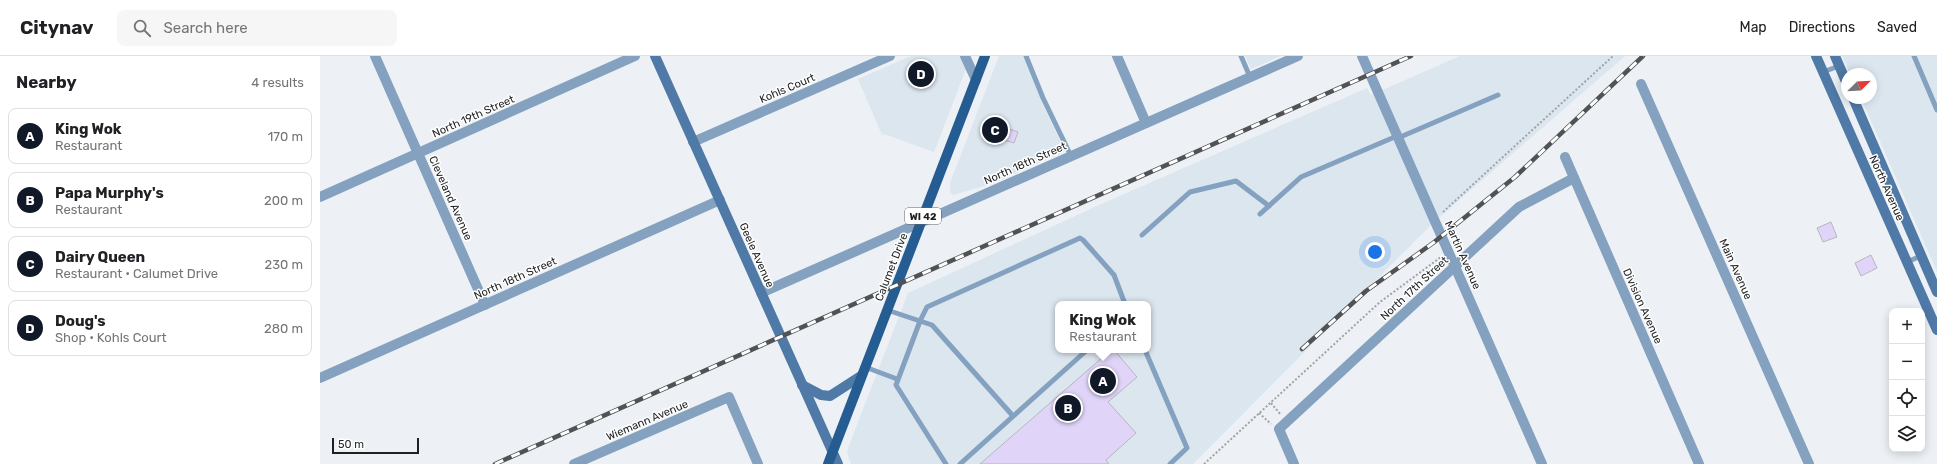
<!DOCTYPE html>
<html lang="en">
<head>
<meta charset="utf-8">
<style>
	:root { --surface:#fff; --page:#f6f6f6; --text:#202124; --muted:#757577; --line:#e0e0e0; --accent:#111827 }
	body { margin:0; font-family:Rubik,sans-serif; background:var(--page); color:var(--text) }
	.controls { position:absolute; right:12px; bottom:12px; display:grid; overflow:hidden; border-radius:8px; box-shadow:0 2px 10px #0003 }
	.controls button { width:36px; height:36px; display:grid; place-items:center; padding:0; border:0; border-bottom:1px solid var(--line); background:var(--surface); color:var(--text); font:20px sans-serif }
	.compass { position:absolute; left:1521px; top:12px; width:36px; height:36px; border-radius:50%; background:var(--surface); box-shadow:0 2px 10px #0003; rotate:66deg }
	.scale { position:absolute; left:12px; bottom:10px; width:87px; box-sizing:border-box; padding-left:4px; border:2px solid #1e2021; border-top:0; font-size:11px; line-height:14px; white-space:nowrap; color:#1e2021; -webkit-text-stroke:3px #fff; paint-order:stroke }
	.you { position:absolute; left:1055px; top:196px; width:14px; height:14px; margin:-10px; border:3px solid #fff; border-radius:50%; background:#1a73e8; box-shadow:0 0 0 6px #1a73e833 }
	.badge { display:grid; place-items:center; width:26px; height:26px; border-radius:50%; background:var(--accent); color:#fff; font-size:13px; font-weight:700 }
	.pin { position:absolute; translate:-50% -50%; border:2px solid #fff; box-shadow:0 1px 4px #0006 }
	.popup { position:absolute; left:735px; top:245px; width:96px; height:52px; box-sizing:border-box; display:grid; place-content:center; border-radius:8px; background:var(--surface); filter:drop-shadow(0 1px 3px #0005); font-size:13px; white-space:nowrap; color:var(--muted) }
	.popup b { font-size:15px; color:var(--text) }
	.popup::after { content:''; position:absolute; left:50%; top:100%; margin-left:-8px; border:8px solid transparent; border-top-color:var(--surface) }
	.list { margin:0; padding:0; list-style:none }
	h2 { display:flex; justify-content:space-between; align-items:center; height:52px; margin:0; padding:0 16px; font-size:17px }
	h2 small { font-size:13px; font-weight:400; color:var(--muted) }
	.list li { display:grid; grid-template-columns:26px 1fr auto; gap:12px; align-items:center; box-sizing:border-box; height:56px; margin:0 8px 8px; padding:0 8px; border:1px solid var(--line); border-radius:8px }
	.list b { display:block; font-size:15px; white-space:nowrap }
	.list p { margin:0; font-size:13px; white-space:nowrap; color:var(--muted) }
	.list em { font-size:13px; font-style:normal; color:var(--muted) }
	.icon { flex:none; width:22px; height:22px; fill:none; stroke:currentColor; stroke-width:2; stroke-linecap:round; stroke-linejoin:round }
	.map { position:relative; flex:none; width:1617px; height:408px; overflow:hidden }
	header { display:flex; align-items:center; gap:24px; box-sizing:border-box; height:56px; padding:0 20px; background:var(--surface); border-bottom:1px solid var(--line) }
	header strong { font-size:19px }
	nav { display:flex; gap:22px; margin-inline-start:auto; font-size:14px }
	.search { width:280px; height:36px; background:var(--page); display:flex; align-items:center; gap:10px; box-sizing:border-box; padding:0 14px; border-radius:8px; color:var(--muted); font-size:15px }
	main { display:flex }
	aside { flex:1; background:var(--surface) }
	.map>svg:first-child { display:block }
	.built { fill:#dbe6ef; fill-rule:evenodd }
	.building { fill:#e0d5f9; stroke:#b8b6bb }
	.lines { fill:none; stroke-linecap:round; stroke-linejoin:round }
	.path { stroke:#a0a3a6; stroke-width:2; stroke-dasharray:2 2; stroke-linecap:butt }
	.lane { stroke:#84a1c0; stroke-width:5 }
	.street { stroke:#84a1c0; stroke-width:10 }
	.secondary { stroke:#4f79a6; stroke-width:10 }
	.primary { stroke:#255d93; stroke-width:10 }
	.rail-casing { stroke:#505254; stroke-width:4.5 }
	.rail { stroke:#fff; stroke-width:3; stroke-dasharray:9; stroke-linecap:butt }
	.labels { text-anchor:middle; stroke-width:3; stroke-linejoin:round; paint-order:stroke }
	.shield { fill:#fff; stroke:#626364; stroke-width:1 }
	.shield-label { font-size:10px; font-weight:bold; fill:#1e2021 }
	.street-label { font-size:11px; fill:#1e2021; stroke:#fff }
</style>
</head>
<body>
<header>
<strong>Citynav</strong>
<div class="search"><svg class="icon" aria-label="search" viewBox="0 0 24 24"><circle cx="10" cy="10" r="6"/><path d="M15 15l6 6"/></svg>Search here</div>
<nav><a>Map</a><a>Directions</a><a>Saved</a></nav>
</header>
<main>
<aside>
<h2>Nearby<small>4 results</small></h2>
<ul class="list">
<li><span class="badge">A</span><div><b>King Wok</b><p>Restaurant</p></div><em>170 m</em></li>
<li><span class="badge">B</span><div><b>Papa Murphy's</b><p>Restaurant</p></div><em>200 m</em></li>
<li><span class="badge">C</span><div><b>Dairy Queen</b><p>Restaurant · Calumet Drive</p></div><em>230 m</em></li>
<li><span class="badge">D</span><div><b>Doug's</b><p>Shop · Kohls Court</p></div><em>280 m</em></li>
</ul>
</aside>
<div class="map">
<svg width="1617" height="408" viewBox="0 0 1617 408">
	<rect width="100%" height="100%" fill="#edf1f5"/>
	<!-- built -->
	<g class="built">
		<path d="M591,0H651L614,96L564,78L562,79L538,23Z"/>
		<path d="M679,0H703L723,49L745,95L671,128L633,139L630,136V127Z"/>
		<path d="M925,0H961L931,13Z"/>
		<path d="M1140,0H1305L1115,165L873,408H531L527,396L528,392L588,237L779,149L1047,32L1051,39ZM738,248H828V294H738Z"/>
		<path d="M1522,0H1617V216L1541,42H1551V18H1530Z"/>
	</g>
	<!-- building -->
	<g class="building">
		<path d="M666,65L698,76L694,87L662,77Z"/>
		<path d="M1511,166L1517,181L1503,186L1497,172Z"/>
		<path d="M1551,199L1557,212L1541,220L1535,207Z"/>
		<path d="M791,294H794L817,321L788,346L816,377L786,404L789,408H660Z"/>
	</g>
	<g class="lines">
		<!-- path -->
		<g class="path">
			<path d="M1123,156L1293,0"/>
			<path d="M951,347L961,359"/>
			<path d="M939,357L951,368"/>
			<path d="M884,408L1060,246L1121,201"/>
		</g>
		<!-- lane -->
		<g class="lane">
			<path d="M706,0L723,42L751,100"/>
			<path d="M921,0L930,21"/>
			<path d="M1594,0L1617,54"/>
			<path d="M1503,16L1519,10"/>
			<path d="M1078,82L1178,39"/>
			<path d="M940,158L981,121L1077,80"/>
			<path d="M822,179L870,136L916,125L949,150"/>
			<path d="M1587,206L1601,200"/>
			<path d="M567,254L612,269L693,360"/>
			<path d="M825,294L867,392L850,408"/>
			<path d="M545,311L577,323"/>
			<path d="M626,408L576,329L600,265L607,251L760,182L763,184L794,219L805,248"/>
			<path d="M640,408L767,294"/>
		</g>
		<!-- street -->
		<g class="street">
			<path d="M55,0L165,249"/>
			<path d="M645,0L656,24"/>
			<path d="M797,0L826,67"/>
			<path d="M1042,0L1222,408"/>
			<path d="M1321,28L1489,408"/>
			<path d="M373,86L570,0"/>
			<path d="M1245,101L1379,408"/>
			<path d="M0,141L315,0"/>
			<path d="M441,237L978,0"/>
			<path d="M0,322L400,144"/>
			<path d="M254,408L409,341L438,408"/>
			<path d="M974,408L959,373L1199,151L1254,122"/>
		</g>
		<!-- secondary -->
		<g class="secondary">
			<path d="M335,0L518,408"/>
			<path d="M1496,0L1617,274"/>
			<path d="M1515,0L1527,28"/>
			<path d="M1533,42L1617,236"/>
			<path d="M482,329L501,339L510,340L541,320"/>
		</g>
		<!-- primary -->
		<path class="primary" d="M508,408L665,0"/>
		<!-- rail casing -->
		<g class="rail-casing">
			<g id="rail">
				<path d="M982,293L1046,235L1113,187L1195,121L1323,0"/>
				<path d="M175,408L1091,0"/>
			</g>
		</g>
		<!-- rail -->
		<use href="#rail" class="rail"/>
	</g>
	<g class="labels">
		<!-- shield labels -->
		<rect class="shield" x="585" y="152" width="36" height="16" rx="3"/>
		<g class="shield-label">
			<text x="603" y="164">WI 42</text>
		</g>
		<!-- street labels -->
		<g class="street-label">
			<text transform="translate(467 32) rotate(-23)" y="4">Kohls Court</text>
			<text transform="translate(153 60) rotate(-24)" y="4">North 19th Street</text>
			<text transform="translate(705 107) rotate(-24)" y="4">North 18th Street</text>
			<text transform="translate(1567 132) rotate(66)" y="4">North Avenue</text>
			<text transform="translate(131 142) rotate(66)" y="4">Cleveland Avenue</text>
			<text transform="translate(437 199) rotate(66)" y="4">Geele Avenue</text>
			<text transform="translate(1143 199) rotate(66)" y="4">Martin Avenue</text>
			<text transform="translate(571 211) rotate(-69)" y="4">Calumet Drive</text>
			<text transform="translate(1416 213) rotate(66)" y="4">Main Avenue</text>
			<text transform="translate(195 222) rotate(-24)" y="4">North 18th Street</text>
			<text transform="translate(1094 232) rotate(-43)" y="4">North 17th Street</text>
			<text transform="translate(1323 250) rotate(66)" y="4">Division Avenue</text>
			<text transform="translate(327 364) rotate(-23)" y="4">Wiemann Avenue</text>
		</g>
	</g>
</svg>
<div class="controls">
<button>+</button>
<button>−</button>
<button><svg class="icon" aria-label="locate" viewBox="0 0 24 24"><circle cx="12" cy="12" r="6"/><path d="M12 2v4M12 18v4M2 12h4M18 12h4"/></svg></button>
<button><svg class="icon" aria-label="layers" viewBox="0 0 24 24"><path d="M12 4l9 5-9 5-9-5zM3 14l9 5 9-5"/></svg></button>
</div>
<svg class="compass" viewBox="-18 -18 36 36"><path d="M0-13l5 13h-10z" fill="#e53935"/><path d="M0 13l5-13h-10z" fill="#757577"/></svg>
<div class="scale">50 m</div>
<div class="you"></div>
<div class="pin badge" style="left:783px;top:325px">A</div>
<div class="popup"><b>King Wok</b>Restaurant</div>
<div class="pin badge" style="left:748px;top:352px">B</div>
<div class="pin badge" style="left:675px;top:74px">C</div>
<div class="pin badge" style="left:601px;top:18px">D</div>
</div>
</main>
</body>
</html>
